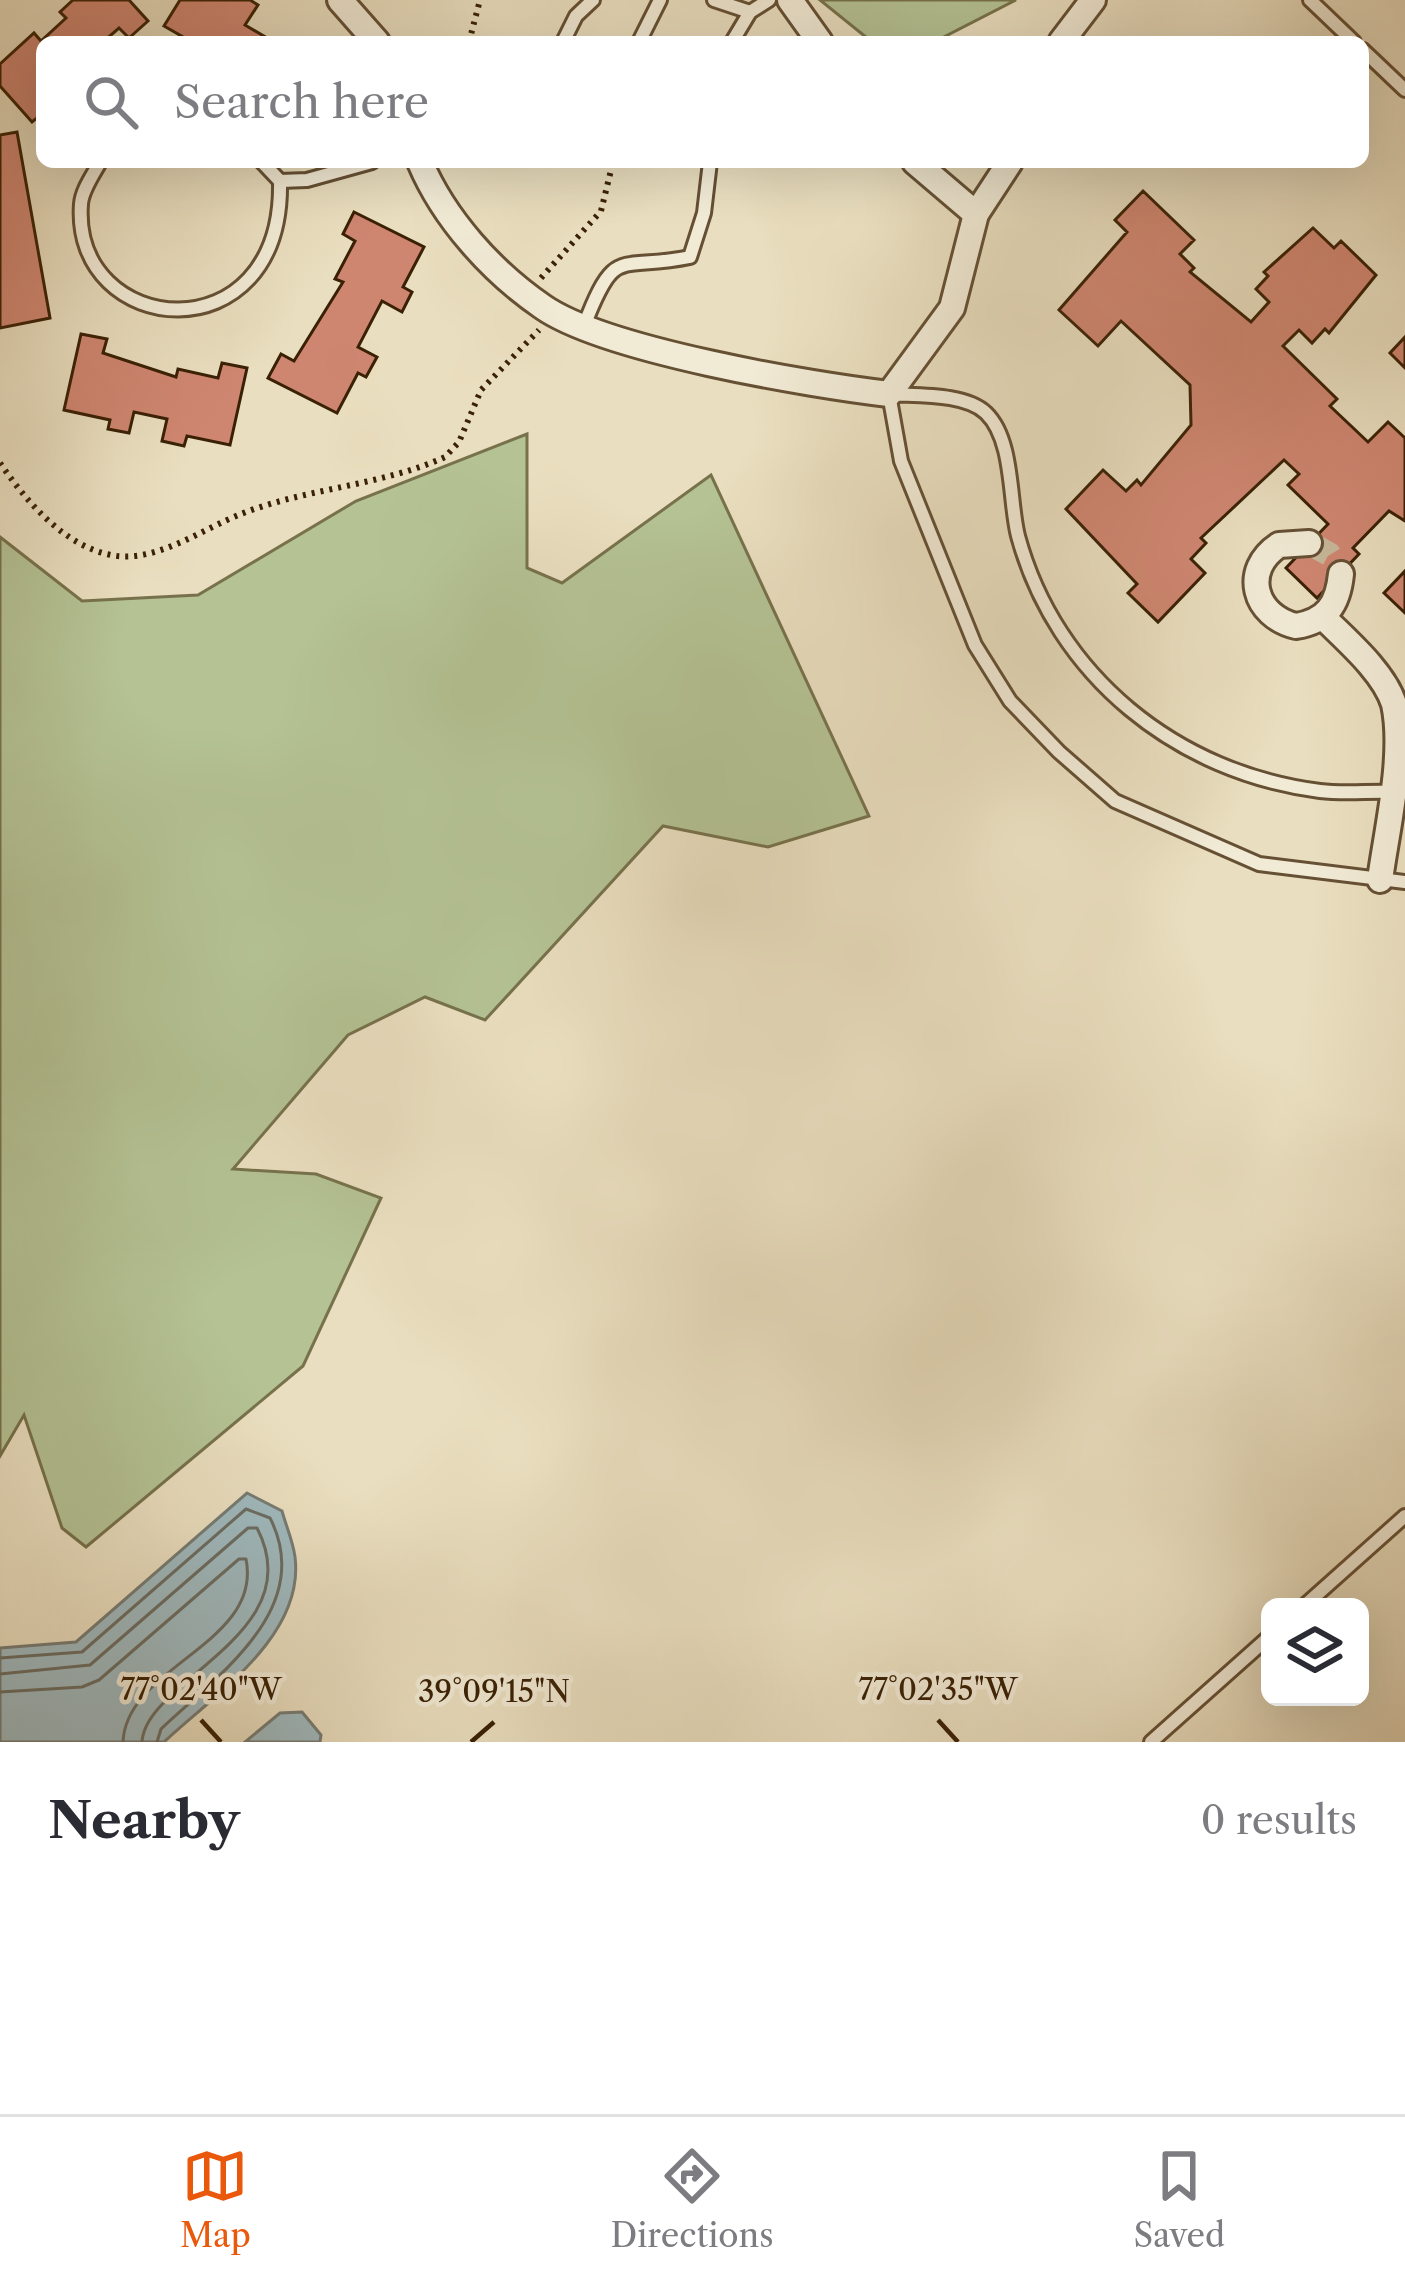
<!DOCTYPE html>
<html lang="en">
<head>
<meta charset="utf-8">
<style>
	:root { --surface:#fff; --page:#f7f7f7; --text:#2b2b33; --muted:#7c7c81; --line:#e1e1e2; --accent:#ea580c }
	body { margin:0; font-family:"Libre Caslon Text",serif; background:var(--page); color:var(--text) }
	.controls { position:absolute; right:36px; bottom:36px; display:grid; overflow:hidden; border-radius:18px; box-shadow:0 12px 48px #0002 }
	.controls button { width:108px; height:108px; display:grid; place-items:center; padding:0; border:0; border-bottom:3px solid var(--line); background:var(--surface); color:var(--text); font:60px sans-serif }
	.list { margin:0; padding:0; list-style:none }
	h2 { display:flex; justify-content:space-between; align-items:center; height:156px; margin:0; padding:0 48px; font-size:51px }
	h2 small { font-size:39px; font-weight:400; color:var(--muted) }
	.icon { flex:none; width:66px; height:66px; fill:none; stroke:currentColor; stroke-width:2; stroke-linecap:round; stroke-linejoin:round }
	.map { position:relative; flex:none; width:1405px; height:1742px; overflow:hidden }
	.search { position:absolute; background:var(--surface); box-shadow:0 12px 48px #0002; left:36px; right:36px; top:36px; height:132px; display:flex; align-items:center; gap:30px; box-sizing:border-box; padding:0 42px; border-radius:18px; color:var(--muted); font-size:45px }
	.sheet { height:372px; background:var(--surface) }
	nav { display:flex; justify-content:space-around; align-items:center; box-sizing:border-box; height:168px; border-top:3px solid var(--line); background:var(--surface); font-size:33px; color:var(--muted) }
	nav a { display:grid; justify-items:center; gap:6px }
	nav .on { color:var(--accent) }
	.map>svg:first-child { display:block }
	.green { fill:#b4c294; stroke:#77724c; stroke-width:3 }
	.water { fill:#9fb9be; stroke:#777c74; stroke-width:3 }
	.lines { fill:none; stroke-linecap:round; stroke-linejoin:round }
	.shore { stroke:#6c6d62; stroke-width:3 }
	.building { fill:#cf8671; stroke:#3a2105; stroke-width:3 }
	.street-tunnel { stroke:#c6b89a; stroke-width:24; stroke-dasharray:24 12; stroke-linecap:butt }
	.lane-casing { stroke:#665034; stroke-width:18 }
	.street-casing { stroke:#665034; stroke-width:30 }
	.path { stroke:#3a2105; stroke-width:6; stroke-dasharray:3 6; stroke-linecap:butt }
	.lane { stroke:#f1ead5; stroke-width:12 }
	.street { stroke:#f1ead5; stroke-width:24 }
	.ticks { fill:none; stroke:#3a2105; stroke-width:4.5 }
	.ticks-label { font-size:30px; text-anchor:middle; fill:#3a2105; stroke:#f1ead5; stroke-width:9; stroke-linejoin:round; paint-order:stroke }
</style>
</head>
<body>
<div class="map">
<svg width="1405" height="1742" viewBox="0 0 1405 1742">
	<rect width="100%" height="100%" fill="#e9debf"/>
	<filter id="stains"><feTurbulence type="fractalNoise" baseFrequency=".00167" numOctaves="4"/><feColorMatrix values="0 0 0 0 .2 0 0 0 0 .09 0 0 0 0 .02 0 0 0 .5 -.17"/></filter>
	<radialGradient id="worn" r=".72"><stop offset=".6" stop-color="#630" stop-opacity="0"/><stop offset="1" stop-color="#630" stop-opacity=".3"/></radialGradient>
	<!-- green -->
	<g class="green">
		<path d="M820,0H1016L934,42H872Z"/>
		<path d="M527,434V568L562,583L711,475L869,816L768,847L663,826L485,1020L425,997L348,1035L233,1169L316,1174L381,1198L303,1366L86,1547L62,1528L24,1415L0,1456V537L82,601L198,595L356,501Z"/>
	</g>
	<!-- water -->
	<g class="water">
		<path d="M247,1493L282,1511C286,1526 293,1541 295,1557C305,1636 214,1695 164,1742H0V1648L76,1642Z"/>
		<path d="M302,1712L321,1735L320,1742H245L280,1713Z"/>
	</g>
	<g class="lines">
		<!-- shore -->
		<g class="shore">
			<path d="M0,1658L82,1652L246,1509L270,1518C316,1608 218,1675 161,1729L157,1742"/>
			<path d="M0,1674L90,1665L248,1528H257C312,1634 145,1680 142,1742"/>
			<path d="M0,1692L82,1687L99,1680L239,1559H246C263,1644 126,1666 123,1742"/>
		</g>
	</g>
	<!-- building -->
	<g class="building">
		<path d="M73,0H129L148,21L129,38L119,28L103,42H42V114L32,122L0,86V64L34,33L41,41L66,18L60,12Z"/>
		<path d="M180,0H250L258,5L245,25L274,42H192L164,26Z"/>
		<path d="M17,132L50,318L0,328V135Z"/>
		<path d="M1143,191L1194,240L1180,254L1194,268L1190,272L1251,322L1269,302L1256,289L1268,276L1264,272L1313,228L1334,248L1341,241L1376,275L1329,333L1325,329L1312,343L1299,330L1283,346L1337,399L1330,406L1368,442L1388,422L1405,438V521L1389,511L1353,548L1359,554L1317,598L1286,568L1328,524L1288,485L1299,474L1284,460L1201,538L1206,543L1191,559L1205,573L1158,622L1128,593L1137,584L1066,509L1103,470L1126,491L1137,480L1141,485L1191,425L1190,385L1121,321L1098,346L1059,310L1127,232L1115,220Z"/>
		<path d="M354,212L424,247L403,287L412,292L402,312L382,301L358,347L377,357L366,377L358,373L337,413L268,378L281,354L294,361L343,282L335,279L355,241L343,234Z"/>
		<path d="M81,334L107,339L103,353L176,377L178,369L218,378L222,363L247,368L230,445L187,436L184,446L162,441L167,419L134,412L129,433L108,429L110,420L64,410Z"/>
		<path d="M1405,337V368L1390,353Z"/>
		<path d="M1405,571V613L1384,593Z"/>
	</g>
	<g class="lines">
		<!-- street-tunnel -->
		<path class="street-tunnel" d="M1309,543L1329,554L1341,574"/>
		<!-- lane casing -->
		<g class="lane-casing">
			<g id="lane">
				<path d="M714,0L750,12"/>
				<path d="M1310,0L1354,42"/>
				<path d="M563,42L576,16L593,0"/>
				<path d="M639,42L660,0"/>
				<path d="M732,42L750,12L769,0"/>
				<path d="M1363,50L1405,90"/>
				<path d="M100,162C93,175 82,190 81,204C71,338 284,359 280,181L262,162"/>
				<path d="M280,181L307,180L372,162"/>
				<path d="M584,326C616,243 618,272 690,257L704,213L710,162"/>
				<path d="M1393,792C1369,791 1344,794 1320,791C1177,773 1056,676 1018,536C1009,501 1014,440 986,413C965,393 917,396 889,394L901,461L975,645L1010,701L1059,752L1115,801L1259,864L1405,882"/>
				<path d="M1303,1607L1405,1516"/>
				<path d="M1151,1742L1270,1636"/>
			</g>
		</g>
		<!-- street casing -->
		<g class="street-casing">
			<g id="street">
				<path d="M340,0L377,42"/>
				<path d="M790,0L820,42"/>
				<path d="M1061,42L1093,0"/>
				<path d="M420,162C444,219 492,272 543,307C605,350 810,385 889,394L952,308L976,214L1010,162"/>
				<path d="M915,162L976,214"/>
				<path d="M1309,543L1279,545C1241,570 1254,616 1296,626C1327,621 1338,604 1341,574"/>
				<path d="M1323,617C1346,640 1384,672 1394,704C1405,755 1387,828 1380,880"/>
			</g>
		</g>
		<!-- path -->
		<g class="path">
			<path d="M469,42L480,0"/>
			<path d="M541,278L601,211L613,162"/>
			<path d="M0,463C26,501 64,546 111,555C155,564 202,529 241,514C306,488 381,486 445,457L459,442L481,390L539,330"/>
		</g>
		<!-- lane -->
		<use href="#lane" class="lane"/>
		<!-- street -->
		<use href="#street" class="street"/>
	</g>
	<!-- ticks -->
	<path class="ticks" d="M201,1720L221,1742M938,1720L958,1742M471,1742L494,1722"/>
	<g class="ticks-label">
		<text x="201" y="1700">77°02'40"W</text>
		<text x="938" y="1700">77°02'35"W</text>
		<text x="494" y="1702">39°09'15"N</text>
	</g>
	<rect width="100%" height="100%" filter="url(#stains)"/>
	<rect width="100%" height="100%" fill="url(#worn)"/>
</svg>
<div class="controls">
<button><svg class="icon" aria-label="layers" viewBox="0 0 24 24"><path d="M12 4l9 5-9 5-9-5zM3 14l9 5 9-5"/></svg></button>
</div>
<div class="search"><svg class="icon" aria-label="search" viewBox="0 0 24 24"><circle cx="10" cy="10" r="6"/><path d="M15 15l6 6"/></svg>Search here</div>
</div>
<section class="sheet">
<h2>Nearby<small>0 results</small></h2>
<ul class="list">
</ul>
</section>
<nav>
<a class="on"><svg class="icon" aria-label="map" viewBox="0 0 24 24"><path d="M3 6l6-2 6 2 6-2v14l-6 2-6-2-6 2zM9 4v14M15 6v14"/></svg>Map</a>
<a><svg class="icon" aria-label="directions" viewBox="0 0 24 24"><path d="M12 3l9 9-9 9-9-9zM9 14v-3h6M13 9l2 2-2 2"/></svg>Directions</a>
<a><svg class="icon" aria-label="saved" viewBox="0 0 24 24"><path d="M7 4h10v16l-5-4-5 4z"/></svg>Saved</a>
</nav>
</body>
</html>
